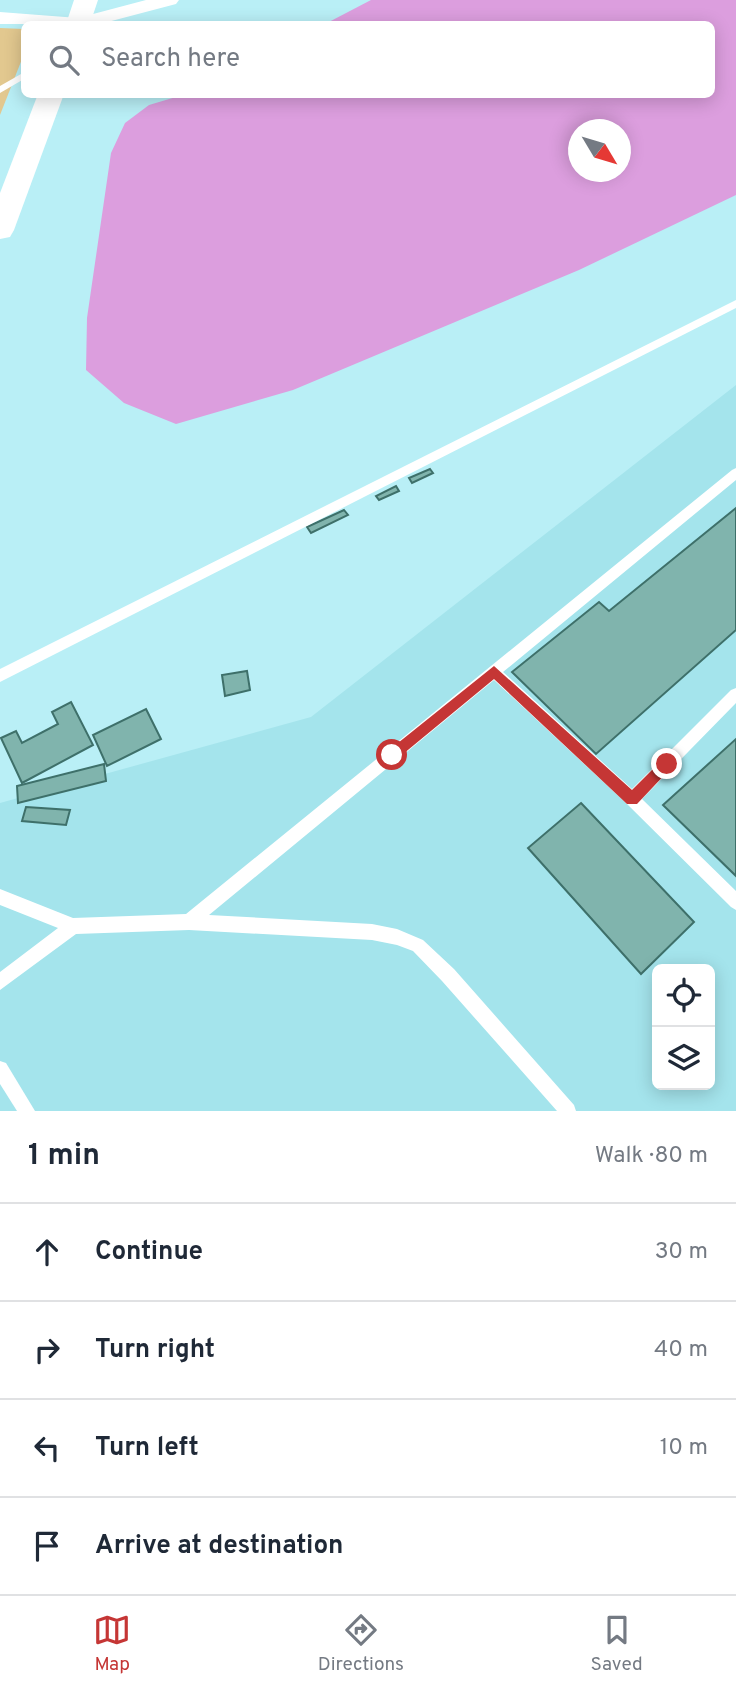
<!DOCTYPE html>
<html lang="en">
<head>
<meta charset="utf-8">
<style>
	:root { --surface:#fff; --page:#f2f2f3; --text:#1f2937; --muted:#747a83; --line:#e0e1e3; --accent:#c53635 }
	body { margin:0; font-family:Overpass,sans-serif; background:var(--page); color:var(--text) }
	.controls { position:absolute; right:21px; bottom:21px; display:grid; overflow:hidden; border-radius:10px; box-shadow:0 4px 18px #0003 }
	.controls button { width:63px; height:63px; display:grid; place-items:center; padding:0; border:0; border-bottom:2px solid var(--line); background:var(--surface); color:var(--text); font:35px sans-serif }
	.compass { position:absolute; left:568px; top:119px; width:63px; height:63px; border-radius:50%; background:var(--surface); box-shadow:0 4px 18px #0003; rotate:128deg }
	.stop { position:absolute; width:21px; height:21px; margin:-16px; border:5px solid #c53635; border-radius:50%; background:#fff }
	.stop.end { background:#c53635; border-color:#fff; box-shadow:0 2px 7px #0008 }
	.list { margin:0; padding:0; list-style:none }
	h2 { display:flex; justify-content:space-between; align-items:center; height:91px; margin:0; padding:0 28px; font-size:30px }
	h2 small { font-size:23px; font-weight:400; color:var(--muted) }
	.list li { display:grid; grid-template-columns:46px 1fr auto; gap:21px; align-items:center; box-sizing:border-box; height:98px; padding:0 28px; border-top:2px solid var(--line) }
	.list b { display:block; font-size:26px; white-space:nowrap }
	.list em { font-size:23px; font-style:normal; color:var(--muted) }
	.icon { flex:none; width:38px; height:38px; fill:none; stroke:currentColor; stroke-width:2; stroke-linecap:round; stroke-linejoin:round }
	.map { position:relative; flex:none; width:736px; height:1111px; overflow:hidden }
	.search { position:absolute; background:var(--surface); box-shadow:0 4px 18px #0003; left:21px; right:21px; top:21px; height:77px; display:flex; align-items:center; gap:18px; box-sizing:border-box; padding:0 24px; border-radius:10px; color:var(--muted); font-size:26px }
	.sheet { height:483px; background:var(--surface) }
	nav { display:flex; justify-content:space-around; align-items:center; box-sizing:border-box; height:98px; border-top:2px solid var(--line); background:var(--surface); font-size:19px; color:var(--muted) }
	nav a { display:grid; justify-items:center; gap:4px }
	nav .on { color:var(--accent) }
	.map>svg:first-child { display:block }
	.built { fill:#a4e4ec; fill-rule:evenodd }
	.green { fill:#e2c88f }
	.water { fill:#dc9ede; fill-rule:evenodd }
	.building { fill:#80b4ad; stroke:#3e706a; stroke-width:2 }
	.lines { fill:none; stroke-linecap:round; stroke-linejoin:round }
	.service { fill:#fff; fill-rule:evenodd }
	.tertiary { fill:#fff; fill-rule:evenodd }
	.secondary { fill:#fff; fill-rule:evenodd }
	.route { fill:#c53635 }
</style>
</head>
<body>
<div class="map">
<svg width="736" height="1111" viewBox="0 0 736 1111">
	<rect width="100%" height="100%" fill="#b9eff6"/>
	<!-- built -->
	<path class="built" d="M736,385V1111H0V803L311,717ZM657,969H710V1085H657Z"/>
	<!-- green -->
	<path class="green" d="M0,28L24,29V54L0,115Z"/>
	<!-- water -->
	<path class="water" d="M371,0H736V195L579,270L293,390L176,424L124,403L86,370L87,318L111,153L125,123L149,105L186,94H712V24H325ZM578,130H620V172H578Z"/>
	<!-- building -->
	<g class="building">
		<path d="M430,469L433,473L412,483L409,478Z"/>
		<path d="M396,486L399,491L379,500L376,496Z"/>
		<path d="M736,508V630L596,754L512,672L599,602L609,611Z"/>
		<path d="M344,510L348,515L311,533L307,527Z"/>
		<path d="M247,671L250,690L225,696L222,675Z"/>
		<path d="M71,702L93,745L22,783L1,738L16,731L22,743L58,724L52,712Z"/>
		<path d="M146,709L161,739L107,766L93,735Z"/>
		<path d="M736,739V876L663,805Z"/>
		<path d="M104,764L106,781L18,803L17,786Z"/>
		<path d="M581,803L694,922L641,974L528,848Z"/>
		<path d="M26,807L70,810L66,825L22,821Z"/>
	</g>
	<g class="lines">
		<!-- service -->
		<g class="service">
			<path d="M21,74H24V79L0,93V86Z"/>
			<path d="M736,300V308L0,682V669Z"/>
			<path d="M736,468V480L503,672L632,789L731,690L736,688V703L642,799L736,891V910L731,907L627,804L494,680L209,915L372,924L397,929L423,940L454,969L574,1105L576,1111H557L442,981L413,951L397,945L372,940L189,930L76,934L0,990V972L58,928L0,905V889L73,918L186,914L732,470Z"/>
			<path d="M0,1061L6,1063L35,1111H17L0,1084Z"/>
		</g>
		<!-- tertiary -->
		<path class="tertiary" d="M146,0H179L176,4L100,24H0V12L78,18Z"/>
		<!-- secondary -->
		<g class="secondary">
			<path d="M74,0H98L90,24H66Z"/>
			<path d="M38,94H64L14,230L10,237L0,239V193Z"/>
		</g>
	</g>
	<!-- route -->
	<path class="route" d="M494,666L632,790L662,760H671V768L637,804H627L494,679L397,759H388V751Z"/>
</svg>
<div class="controls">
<button><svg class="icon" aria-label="locate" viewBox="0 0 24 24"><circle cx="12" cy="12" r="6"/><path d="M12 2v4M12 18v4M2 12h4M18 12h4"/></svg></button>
<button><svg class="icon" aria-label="layers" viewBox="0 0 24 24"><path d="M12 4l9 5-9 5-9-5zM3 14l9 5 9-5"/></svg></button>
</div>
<svg class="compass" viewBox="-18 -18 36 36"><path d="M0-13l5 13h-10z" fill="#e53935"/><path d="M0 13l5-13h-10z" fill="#747a83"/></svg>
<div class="stop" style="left:392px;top:755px"></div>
<div class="stop end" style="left:667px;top:764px"></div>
<div class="search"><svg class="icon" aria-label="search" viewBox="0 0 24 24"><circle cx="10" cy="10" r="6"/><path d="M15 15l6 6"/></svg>Search here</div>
</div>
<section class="sheet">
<h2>1 min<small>Walk · 80 m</small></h2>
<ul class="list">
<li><svg class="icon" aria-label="ahead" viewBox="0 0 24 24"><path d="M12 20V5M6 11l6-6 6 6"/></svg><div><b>Continue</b></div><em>30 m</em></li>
<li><svg class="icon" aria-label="right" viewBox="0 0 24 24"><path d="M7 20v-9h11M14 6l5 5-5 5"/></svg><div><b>Turn right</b></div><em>40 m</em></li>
<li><svg class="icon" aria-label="left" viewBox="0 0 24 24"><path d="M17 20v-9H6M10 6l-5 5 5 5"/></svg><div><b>Turn left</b></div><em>10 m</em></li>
<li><svg class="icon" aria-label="arrive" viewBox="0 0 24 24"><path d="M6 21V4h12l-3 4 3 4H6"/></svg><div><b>Arrive at destination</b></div></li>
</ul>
</section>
<nav>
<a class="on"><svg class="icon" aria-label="map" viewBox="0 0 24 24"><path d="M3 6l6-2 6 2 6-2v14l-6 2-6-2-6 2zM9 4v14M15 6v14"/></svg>Map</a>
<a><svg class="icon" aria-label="directions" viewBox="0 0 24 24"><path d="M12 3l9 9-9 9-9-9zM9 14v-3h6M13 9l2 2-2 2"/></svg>Directions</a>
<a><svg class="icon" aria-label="saved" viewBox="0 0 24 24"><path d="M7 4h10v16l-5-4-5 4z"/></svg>Saved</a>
</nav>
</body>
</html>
